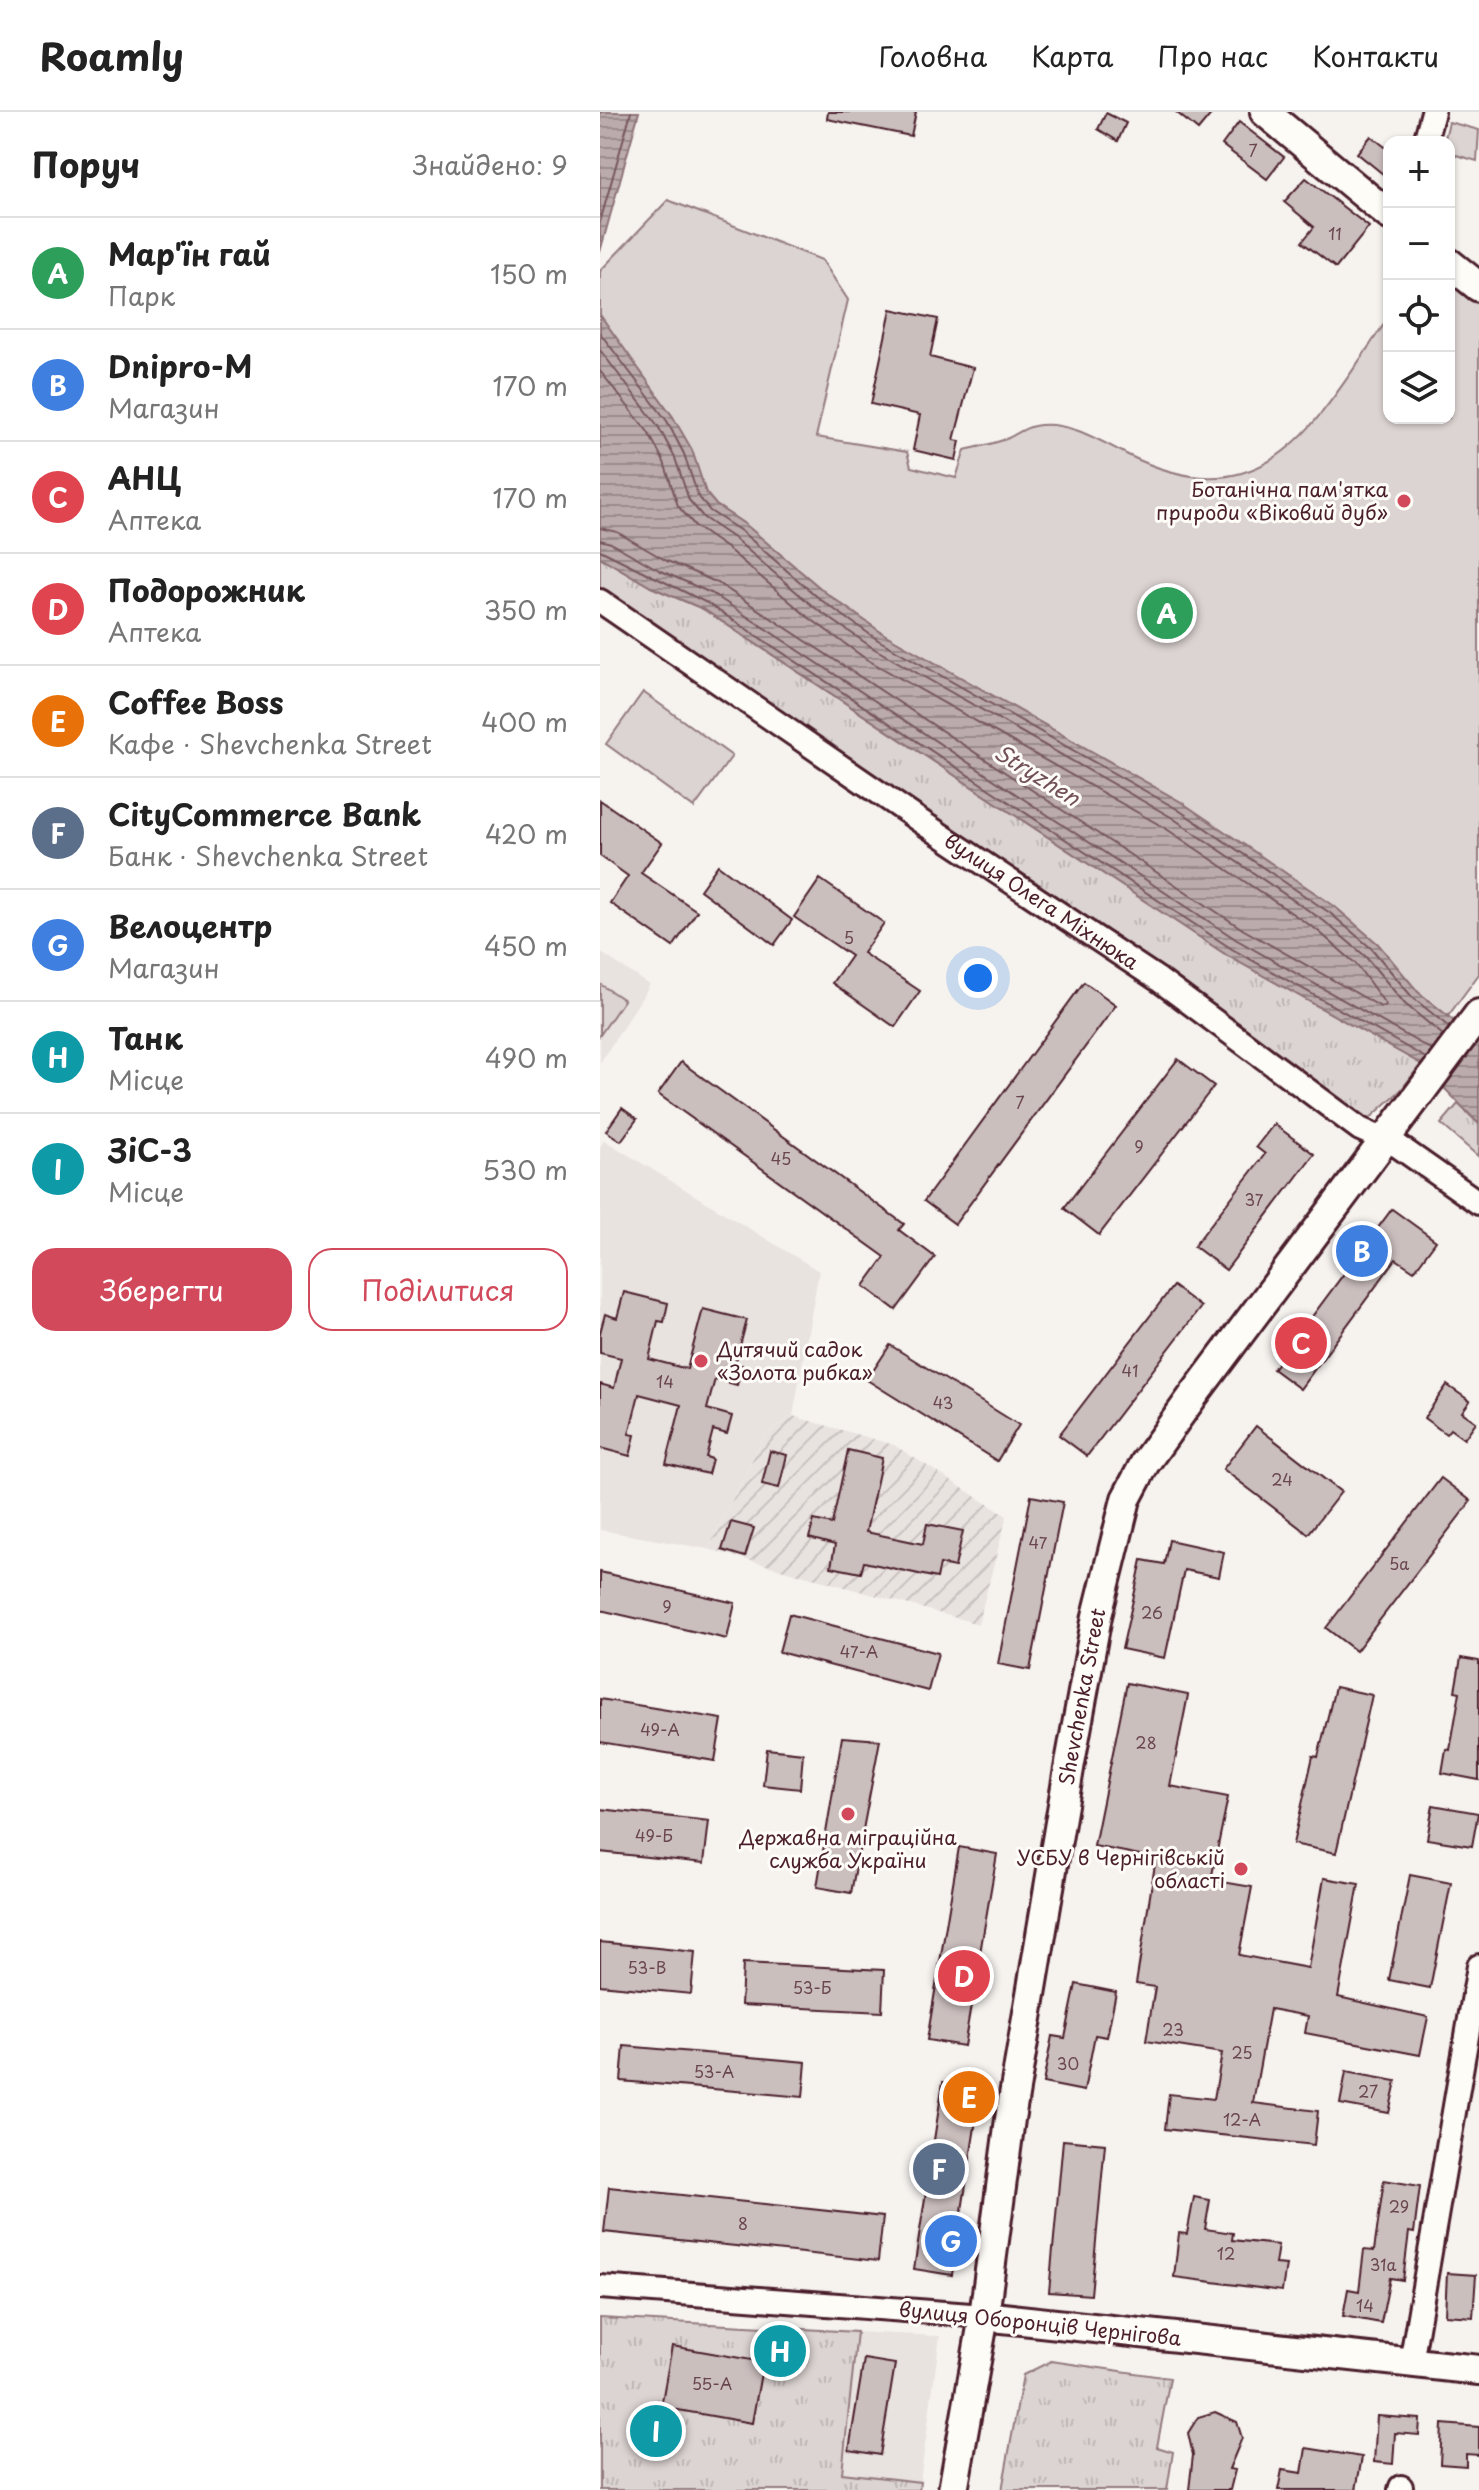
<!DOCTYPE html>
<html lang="uk">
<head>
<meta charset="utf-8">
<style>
	:root { --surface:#fff; --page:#f2f2f2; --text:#222; --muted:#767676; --line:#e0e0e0; --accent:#d1495b }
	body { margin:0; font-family:"Playpen Sans",sans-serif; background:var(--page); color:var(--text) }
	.controls { position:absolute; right:24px; top:24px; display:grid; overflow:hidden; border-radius:16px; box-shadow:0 2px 6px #0004 }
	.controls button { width:72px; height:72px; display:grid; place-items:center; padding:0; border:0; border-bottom:2px solid var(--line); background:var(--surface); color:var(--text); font:40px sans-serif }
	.you { position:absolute; left:378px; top:866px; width:28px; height:28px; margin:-20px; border:6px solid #fff; border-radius:50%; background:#1a73e8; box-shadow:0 0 0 12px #1a73e833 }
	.badge { display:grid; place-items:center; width:52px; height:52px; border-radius:50%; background:var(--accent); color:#fff; font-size:26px; font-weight:700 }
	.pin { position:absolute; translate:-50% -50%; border:4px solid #fff; box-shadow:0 2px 8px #0006 }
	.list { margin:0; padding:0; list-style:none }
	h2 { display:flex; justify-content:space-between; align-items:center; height:104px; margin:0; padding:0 32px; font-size:34px }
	h2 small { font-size:26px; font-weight:400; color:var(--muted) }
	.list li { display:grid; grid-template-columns:52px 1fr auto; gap:24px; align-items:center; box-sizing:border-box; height:112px; padding:0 32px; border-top:2px solid var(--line) }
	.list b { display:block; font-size:30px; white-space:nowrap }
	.list p { margin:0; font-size:26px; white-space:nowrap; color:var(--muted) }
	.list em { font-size:26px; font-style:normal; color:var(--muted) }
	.actions { display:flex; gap:16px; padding:24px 32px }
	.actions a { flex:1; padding:18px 0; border:2px solid var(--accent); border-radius:24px; text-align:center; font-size:28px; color:var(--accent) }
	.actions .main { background:var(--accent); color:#fff }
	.icon { flex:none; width:44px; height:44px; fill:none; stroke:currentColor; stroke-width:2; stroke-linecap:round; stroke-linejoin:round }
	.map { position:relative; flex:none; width:879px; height:2378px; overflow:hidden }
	header { display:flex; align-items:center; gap:48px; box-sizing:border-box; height:112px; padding:0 40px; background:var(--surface); border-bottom:2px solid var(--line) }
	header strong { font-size:38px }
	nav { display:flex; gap:44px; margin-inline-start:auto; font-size:28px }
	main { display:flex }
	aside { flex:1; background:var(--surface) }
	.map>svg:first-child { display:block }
	.built { fill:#e9e3e0 }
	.industrial { fill:url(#industrial-furrows) }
	.grass { fill:url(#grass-tufts); stroke:#937a7e; stroke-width:2 }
	.park { fill:#dcd4d2; stroke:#937a7e; stroke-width:2 }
	.water { fill:url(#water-rules); stroke:#8e7378; stroke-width:2 }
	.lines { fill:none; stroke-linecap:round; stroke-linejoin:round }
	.shore { stroke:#77575f; stroke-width:2 }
	.building { fill:#cbbfbe; stroke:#4a1f2b; stroke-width:2 }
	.minor-casing { stroke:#4a1f2b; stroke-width:28 }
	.major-casing { stroke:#4a1f2b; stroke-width:34 }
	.minor { stroke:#fdfcf7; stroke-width:22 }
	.major { stroke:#fdfcf7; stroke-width:28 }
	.poi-dot { fill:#d1495b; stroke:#fdfcf7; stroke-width:3 }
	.labels { text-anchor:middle; stroke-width:6; stroke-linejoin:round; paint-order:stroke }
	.number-label { font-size:16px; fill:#6a4750 }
	.poi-label { font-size:20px; fill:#4a1f2b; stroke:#fdfcf7; text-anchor:end }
	.street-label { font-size:20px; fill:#4a1f2b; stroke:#fdfcf7 }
	.water-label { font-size:22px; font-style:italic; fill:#725058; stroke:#fdfcf7 }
</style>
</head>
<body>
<header>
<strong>Roamly</strong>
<nav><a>Головна</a><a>Карта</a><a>Про нас</a><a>Контакти</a></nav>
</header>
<main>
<aside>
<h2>Поруч<small>Знайдено: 9</small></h2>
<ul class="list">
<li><span class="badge" style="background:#2e9e5b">A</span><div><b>Мар'їн гай</b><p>Парк</p></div><em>150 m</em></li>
<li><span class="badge" style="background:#3f7fe0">B</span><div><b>Dnipro-M</b><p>Магазин</p></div><em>170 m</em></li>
<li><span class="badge" style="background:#e0444e">C</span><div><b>АНЦ</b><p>Аптека</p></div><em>170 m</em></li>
<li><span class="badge" style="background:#e0444e">D</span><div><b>Подорожник</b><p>Аптека</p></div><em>350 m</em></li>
<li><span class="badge" style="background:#e8710a">E</span><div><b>Coffee Boss</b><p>Кафе · Shevchenka Street</p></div><em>400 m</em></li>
<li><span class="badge" style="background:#5c6f8a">F</span><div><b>CityCommerce Bank</b><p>Банк · Shevchenka Street</p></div><em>420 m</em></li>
<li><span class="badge" style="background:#3f7fe0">G</span><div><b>Велоцентр</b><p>Магазин</p></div><em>450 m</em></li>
<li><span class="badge" style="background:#0f9aa8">H</span><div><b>Танк</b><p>Місце</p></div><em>490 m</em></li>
<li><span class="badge" style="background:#0f9aa8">I</span><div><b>ЗіС-3</b><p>Місце</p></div><em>530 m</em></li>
</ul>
<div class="actions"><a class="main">Зберегти</a><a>Поділитися</a></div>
</aside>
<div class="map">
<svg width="879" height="2378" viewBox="0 0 879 2378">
	<defs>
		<pattern id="industrial-furrows" width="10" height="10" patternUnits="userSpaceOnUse" patternTransform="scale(2)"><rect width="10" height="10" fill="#e9e3e0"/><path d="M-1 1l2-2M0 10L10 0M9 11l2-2" fill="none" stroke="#c9c2c0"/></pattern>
		<pattern id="grass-tufts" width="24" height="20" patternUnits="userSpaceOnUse" patternTransform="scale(2)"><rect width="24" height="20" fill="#dcd4d2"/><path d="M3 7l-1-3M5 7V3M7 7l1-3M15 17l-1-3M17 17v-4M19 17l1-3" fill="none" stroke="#beb6b4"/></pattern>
		<pattern id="water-rules" width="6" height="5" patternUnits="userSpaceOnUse" patternTransform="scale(2)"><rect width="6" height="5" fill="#bbabac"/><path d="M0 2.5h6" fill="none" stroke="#9a8b8c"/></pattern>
	</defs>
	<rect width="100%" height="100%" fill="#f6f3ef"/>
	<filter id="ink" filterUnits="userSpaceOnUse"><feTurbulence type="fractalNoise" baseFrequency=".0125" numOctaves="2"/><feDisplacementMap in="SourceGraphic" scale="16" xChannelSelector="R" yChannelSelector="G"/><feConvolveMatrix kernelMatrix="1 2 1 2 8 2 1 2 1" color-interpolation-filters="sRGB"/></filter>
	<g filter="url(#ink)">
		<!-- built -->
		<g class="built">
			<path d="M0,840L50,873L0,951Z"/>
			<path d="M4,1028L219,1159L193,1304L164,1324L108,1437L0,1418V1036Z"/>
			<path d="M257,2220L340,2224L320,2370L242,2362Z"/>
		</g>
		<!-- industrial -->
		<path class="industrial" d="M193,1304L294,1333L407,1404L378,1512L108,1437L164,1324Z"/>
		<!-- grass -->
		<g class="grass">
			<path d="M0,445L51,475L103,497L628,844L821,952L801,978L767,1009L553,852L0,477Z"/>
			<path d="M858,992L879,1012V1045L841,1012Z"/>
			<path d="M0,2206L257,2220L242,2361L320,2370L319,2378H0Z"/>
			<path d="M451,2249L570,2266L557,2335L573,2340L567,2378H402L423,2263Z"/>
		</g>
		<!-- park -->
		<g class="park">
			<path d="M849,10L879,18L877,49L849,41V30H844Z"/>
			<path d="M68,88L222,148L248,188L216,325L307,340L311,355L356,366L365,338C378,335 393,332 406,327C415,323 424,316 434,314C465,307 499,328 526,342C669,413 717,308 789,205V306H849V167L879,191V862L848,904L818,880L778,832L734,794L581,690L282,521L226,481L146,413L116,393L106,381L73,305L0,203V159Z"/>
			<path d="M43,580L132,644L94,696L6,632Z"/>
			<path d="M0,872L24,888L0,923Z"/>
		</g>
		<!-- water -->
		<g class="water">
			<path d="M0,0H39L0,140Z"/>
			<path d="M0,203L73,305L92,338L106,381L116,393L146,413L226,481L282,521L581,690L734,794L778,832L818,880L879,929V1012L821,952L628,844L103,497L51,475L0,445Z"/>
		</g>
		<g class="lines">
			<!-- shore -->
			<g class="shore">
				<path d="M0,110L31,0"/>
				<path d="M0,221L67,309L84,342L98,384L110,399L141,419L221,488L278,528L577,697L730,801L772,837L812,885L849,915"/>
				<path d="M0,238L58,314L75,346L89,388L104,406L135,427L215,496L273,536L571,705L724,809L765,844L805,892L843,923"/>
				<path d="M0,259L48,320L64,350L78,394L96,415L128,437L208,505L266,547L565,716L717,818L756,852L786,893L781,895L644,818L118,471L65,448L17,420L0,416"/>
				<path d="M0,428L11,431L59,458L113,482L637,828L832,938"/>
				<path d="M0,438L107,491L632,837L826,946"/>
			</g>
		</g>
		<!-- building -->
		<g class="building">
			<path d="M228,0H316L311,24L227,7Z"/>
			<path d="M576,0H613L598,18Z"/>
			<path d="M506,1L526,11L518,29L498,17Z"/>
			<path d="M639,10L684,45L667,67L622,33Z"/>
			<path d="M771,24L789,38V67L757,41Z"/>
			<path d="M706,66L769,115L736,156L702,130L714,115L684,90Z"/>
			<path d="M291,197L338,207L330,245L373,256L354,328L360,329L356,348L313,338L320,303L271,292Z"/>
			<path d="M0,688L62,731L41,761L97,799L73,835L10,791L28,764L0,744Z"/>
			<path d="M118,753L192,808L174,833L100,778Z"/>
			<path d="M220,767L284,811L263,841L320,879L295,915L232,871L251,844L194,805Z"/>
			<path d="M484,870L516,893L355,1112L324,1089Z"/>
			<path d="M578,947L614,974L499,1123L464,1096Z"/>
			<path d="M81,950L304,1112L299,1118L335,1145L296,1198L264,1174L285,1145L58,982Z"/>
			<path d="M22,996L37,1007L21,1029L6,1019Z"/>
			<path d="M674,1012L714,1042L626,1158L594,1134L665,1042L656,1035Z"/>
			<path d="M792,1097L836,1129L814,1159L796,1147L700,1277L673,1257Z"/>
			<path d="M573,1174L601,1195L487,1344L459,1323Z"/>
			<path d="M24,1180L68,1191L64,1210L58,1209L49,1247L87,1257L103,1197L147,1208L135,1252L142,1253L137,1273L115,1267L107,1297L132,1304L127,1322L113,1318L106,1345L112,1347L108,1362L66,1352L81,1293L39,1282L29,1322L35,1323L30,1344L0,1336V1272L14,1276L21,1246L0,1241V1221L5,1202L17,1206Z"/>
			<path d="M290,1233L419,1313L397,1349L267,1268Z"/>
			<path d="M847,1273L870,1289L862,1300L876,1310L864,1327L850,1317L846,1322L824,1306Z"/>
			<path d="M656,1314L741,1380L708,1422L623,1357Z"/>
			<path d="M248,1338L282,1346L266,1420L323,1432L327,1412L363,1419L355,1455L340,1452L337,1466L264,1450L261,1461L231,1455L235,1433L209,1426L214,1408L232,1412Z"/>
			<path d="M170,1339L187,1343L179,1376L162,1372Z"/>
			<path d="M841,1366L871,1389L756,1539L726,1516Z"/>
			<path d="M431,1384L463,1390L430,1558L398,1552Z"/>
			<path d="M131,1410L154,1416L145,1445L122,1438Z"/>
			<path d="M569,1428L624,1440L619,1465L584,1458L565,1546L522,1537L542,1448L564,1452Z"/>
			<path d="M0,1460L135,1491L127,1527L0,1498Z"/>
			<path d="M189,1502L338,1541L328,1579L179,1540Z"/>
			<path d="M861,1546L879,1549V1668L842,1661L846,1637L850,1638L860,1580L855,1579Z"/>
			<path d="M527,1571L588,1583L570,1674L628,1685L611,1768L652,1775L639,1843L708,1856L724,1766L759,1772L738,1885L828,1905L820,1943L705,1921L708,1904L670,1897L653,1991L718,1999L714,2033L565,2017L569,1982L614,1987L622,1941L546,1929L555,1875L536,1872L556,1746L494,1734Z"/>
			<path d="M735,1575L772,1583L736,1741L693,1732L713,1644L718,1645Z"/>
			<path d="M0,1587L122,1607L115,1649L0,1630Z"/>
			<path d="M242,1625L280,1628L251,1781L217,1775Z"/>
			<path d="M167,1637L203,1641L200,1677L163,1673Z"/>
			<path d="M833,1693L878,1701L872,1734L827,1727Z"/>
			<path d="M0,1697L109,1709L104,1751L0,1740Z"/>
			<path d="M359,1735L397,1742L364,1934L327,1928Z"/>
			<path d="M810,1763L851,1771L830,1876L789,1868Z"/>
			<path d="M0,1830L95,1840L91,1882L0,1873Z"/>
			<path d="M143,1851L284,1858L282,1900L141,1893Z"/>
			<path d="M476,1872L516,1880L507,1925L495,1923L484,1979L443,1971L452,1924L465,1926Z"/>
			<path d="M24,1934L206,1950L203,1985L21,1969Z"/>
			<path d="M746,1960L796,1969L789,2001L740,1992Z"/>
			<path d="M343,1970L381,1976L352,2163L314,2157Z"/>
			<path d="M463,2028L505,2032L491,2183L449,2180Z"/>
			<path d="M784,2068L820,2074L814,2121L809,2120L803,2168L790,2166L781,2211L743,2204L748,2177L759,2179L764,2138L774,2139Z"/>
			<path d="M9,2075L283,2105L278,2149L4,2120Z"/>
			<path d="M594,2085L610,2088L605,2117L633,2121L632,2128L678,2133L675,2152L686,2153L682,2179L574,2165L579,2121L587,2122Z"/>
			<path d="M847,2161L876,2163L873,2205L845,2203Z"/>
			<path d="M72,2234L163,2250L152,2311L61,2295Z"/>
			<path d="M264,2247L295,2252L280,2343L249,2338Z"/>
			<path d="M615,2300L637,2310L642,2326L629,2357L635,2358L630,2378H589L593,2343L588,2321L598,2305Z"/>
			<path d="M777,2304L820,2307L819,2323L795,2321L793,2352L774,2350Z"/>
			<path d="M842,2312L879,2315V2343L866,2342V2354L840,2352Z"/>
			<path d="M706,2336L762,2345L756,2378H678L682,2358L702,2361Z"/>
		</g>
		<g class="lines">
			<!-- minor casing -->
			<g class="minor-casing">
				<g id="minor">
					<path d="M825,30L833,0"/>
					<path id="s1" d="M0,489L326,713L559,868L760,1017L798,1034L879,1091"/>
					<path d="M0,2175L384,2204"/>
					<path d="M811,2251L879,1854"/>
					<path d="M800,2378L801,2375"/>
				</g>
			</g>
			<!-- major casing -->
			<g class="major-casing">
				<g id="major">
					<path d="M665,0L789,103"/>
					<path d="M849,151L879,175"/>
					<path d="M384,2204L879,2258"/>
					<path id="s2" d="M353,2378L384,2204L410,2007L470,1651L497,1504L526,1387L545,1351L593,1284L879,902"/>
				</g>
			</g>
			<!-- minor -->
			<use href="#minor" class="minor"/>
			<!-- major -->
			<use href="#major" class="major"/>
		</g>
	</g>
	<!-- markers -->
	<g class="poi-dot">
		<circle cx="804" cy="389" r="8"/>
		<circle cx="101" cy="1249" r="8"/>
		<circle cx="248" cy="1702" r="8"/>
		<circle cx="641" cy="1757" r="8"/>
	</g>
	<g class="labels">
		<!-- number labels -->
		<g class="number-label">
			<text x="653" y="45">7</text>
			<text x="735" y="128">11</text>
			<text x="249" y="832">5</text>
			<text x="420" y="997">7</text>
			<text x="539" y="1041">9</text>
			<text x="181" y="1053">45</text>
			<text x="654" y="1094">37</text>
			<text x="530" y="1265">41</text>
			<text x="65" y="1276">14</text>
			<text x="343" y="1297">43</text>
			<text x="682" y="1374">24</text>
			<text x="438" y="1437">47</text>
			<text x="799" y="1458">5а</text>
			<text x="67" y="1501">9</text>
			<text x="552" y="1507">26</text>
			<text x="259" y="1546">47-А</text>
			<text x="60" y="1624">49-А</text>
			<text x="546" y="1637">28</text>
			<text x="54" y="1730">49-Б</text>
			<text x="47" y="1862">53-В</text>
			<text x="212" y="1882">53-Б</text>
			<text x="573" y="1924">23</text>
			<text x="642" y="1947">25</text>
			<text x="468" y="1958">30</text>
			<text x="114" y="1966">53-А</text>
			<text x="768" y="1986">27</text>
			<text x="642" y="2014">12-А</text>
			<text x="799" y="2101">29</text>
			<text x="143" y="2118">8</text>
			<text x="626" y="2148">12</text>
			<text x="783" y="2159">31а</text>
			<text x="765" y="2200">14</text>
			<text x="112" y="2278">55-А</text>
		</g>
		<!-- poi labels -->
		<g class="poi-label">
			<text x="788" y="385">Ботанічна пам'ятка<tspan x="788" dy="23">природи «Віковий дуб»</tspan></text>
			<text x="117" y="1245" text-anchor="start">Дитячий садок<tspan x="117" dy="23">«Золота рибка»</tspan></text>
			<text x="248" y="1733" text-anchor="middle">Державна міграційна<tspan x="248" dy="23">служба України</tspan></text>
			<text x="625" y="1753">УСБУ в Чернігівській<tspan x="625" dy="23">області</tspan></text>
		</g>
		<!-- street labels -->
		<g class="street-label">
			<text dy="7" stroke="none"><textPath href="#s1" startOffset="534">вулиця Олега Міхнюка</textPath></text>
			<text dy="7" stroke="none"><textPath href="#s2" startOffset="804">Shevchenka Street</textPath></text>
			<text transform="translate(440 2212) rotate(6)" y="7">вулиця Оборонців Чернігова</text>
		</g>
		<!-- water labels -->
		<g class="water-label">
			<text transform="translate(437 663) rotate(32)" y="8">Stryzhen</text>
		</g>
	</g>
</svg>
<div class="controls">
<button>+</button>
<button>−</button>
<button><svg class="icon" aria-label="locate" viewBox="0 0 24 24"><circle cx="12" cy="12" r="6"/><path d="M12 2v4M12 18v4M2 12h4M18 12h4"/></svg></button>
<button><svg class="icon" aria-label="layers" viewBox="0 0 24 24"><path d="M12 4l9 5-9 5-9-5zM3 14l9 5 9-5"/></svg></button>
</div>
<div class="you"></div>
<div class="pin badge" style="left:567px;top:501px;background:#2e9e5b">A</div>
<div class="pin badge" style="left:762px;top:1139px;background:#3f7fe0">B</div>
<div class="pin badge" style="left:701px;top:1231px;background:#e0444e">C</div>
<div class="pin badge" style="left:364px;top:1864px;background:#e0444e">D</div>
<div class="pin badge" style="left:369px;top:1985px;background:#e8710a">E</div>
<div class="pin badge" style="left:339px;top:2057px;background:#5c6f8a">F</div>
<div class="pin badge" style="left:351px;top:2129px;background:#3f7fe0">G</div>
<div class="pin badge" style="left:180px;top:2239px;background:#0f9aa8">H</div>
<div class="pin badge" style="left:56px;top:2319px;background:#0f9aa8">I</div>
</div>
</main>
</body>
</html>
